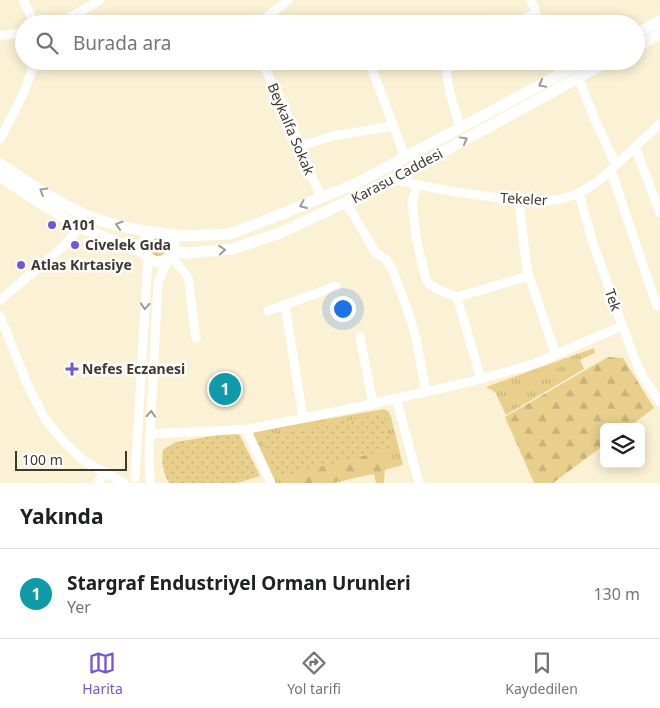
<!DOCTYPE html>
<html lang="tr">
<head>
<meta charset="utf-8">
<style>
	:root { --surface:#fff; --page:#f6f6f6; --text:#202124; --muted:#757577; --line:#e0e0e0; --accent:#7357d1 }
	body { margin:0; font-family:"Noto Sans",sans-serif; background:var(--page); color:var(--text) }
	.controls { position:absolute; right:15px; bottom:15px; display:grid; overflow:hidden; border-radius:8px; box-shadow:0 2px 12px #0003 }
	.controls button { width:45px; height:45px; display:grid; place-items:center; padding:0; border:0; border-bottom:1px solid var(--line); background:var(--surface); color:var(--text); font:25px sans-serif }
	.scale { position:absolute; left:15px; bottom:12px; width:112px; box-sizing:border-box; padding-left:5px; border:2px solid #3e3a2f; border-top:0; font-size:14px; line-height:18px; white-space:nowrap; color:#3e3a2f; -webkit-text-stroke:4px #fefefe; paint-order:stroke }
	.you { position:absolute; left:342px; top:308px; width:18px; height:18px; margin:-12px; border:4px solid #fff; border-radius:50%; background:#1a73e8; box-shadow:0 0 0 8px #1a73e833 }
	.badge { display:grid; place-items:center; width:32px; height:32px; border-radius:50%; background:var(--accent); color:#fff; font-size:16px; font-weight:700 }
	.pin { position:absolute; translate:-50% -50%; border:2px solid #fff; box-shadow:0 1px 5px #0006 }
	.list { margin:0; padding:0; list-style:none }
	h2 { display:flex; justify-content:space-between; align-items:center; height:65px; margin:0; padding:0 20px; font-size:21px }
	h2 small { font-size:16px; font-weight:400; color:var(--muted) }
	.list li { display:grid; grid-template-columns:32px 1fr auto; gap:15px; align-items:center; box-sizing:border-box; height:90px; padding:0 20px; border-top:1px solid var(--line) }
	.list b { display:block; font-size:19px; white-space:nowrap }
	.list p { margin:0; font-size:16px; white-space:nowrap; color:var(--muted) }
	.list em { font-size:16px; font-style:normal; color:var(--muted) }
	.icon { flex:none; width:28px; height:28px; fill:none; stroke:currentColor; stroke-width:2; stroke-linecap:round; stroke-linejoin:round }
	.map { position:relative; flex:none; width:660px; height:483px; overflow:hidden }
	.search { position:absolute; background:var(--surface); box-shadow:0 2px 12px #0003; left:15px; right:15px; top:15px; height:55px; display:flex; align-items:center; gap:12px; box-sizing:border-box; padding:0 18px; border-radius:28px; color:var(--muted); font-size:19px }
	.sheet { height:155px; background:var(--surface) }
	nav { display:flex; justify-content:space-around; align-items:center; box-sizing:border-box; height:70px; border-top:1px solid var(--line); background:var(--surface); font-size:14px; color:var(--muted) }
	nav a { display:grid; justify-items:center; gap:2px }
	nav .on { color:var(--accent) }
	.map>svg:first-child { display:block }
	.grass { fill:url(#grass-tufts) }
	.forest { fill:url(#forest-firs) }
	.park { fill:url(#park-dots) }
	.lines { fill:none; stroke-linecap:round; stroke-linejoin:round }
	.minor { stroke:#fff; stroke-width:9 }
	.major { stroke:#fff; stroke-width:11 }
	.oneway { stroke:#9e9c97 }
	.poi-dot { fill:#7357d1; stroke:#fefefe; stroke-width:2 }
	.labels { text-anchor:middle; stroke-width:5; stroke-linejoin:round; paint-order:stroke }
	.street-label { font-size:14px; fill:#3e3a2f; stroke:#fefefe }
	.poi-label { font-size:14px; font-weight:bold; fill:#3e3a2f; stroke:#fefefe; text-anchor:start }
</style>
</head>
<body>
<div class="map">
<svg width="660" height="483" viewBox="0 0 660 483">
	<defs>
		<pattern id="grass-tufts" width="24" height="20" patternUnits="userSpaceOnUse" patternTransform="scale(1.25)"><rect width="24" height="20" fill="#e8cf8c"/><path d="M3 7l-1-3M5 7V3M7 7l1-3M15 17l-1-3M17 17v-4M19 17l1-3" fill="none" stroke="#c8b279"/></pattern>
		<pattern id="forest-firs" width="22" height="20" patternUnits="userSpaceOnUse" patternTransform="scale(1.25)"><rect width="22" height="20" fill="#e8cf8c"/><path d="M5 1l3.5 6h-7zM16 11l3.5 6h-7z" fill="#c8b279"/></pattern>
		<pattern id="park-dots" width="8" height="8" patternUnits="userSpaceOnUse" patternTransform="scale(1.25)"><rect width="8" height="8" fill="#e8cf8c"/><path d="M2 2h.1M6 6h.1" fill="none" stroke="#c8b279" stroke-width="1.8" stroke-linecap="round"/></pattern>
	</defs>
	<rect width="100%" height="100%" fill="#fbf1d5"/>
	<!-- grass -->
	<g class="grass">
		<circle cx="158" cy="247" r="9"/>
		<path d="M594,348L595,353L580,360L584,369L506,415L495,392L486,387Z"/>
		<path d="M384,409L389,412L391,417L403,465L335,483H274L252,432Z"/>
	</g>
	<!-- forest -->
	<g class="forest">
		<path d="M608,357L623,358L654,408L629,427H604V445L553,483H534L505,417Z"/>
		<path d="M383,426L389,427L393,437L373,450V458L381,461L385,468L384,483H376L374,474L342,480V476L339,477L337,481L332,482L331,480L323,483H298L297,482L296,483H288L298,467Z"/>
	</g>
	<!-- park -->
	<g class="park">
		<path d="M380,414L385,419L391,443L390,447L387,450L283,476L277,475L273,470L263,441L266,437Z"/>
		<path d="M238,432L260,476L237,483H169C163,473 161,462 163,450L176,442Z"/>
	</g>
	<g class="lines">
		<!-- minor -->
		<g class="minor">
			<path d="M23,0L31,16L33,24"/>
			<path d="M59,24L100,0"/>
			<path d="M258,24L288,0"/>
			<path d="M514,24L536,13L531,0"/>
			<path d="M0,36L24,32"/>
			<path d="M261,61L280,98L321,198"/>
			<path d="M369,61L405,157"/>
			<path d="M450,61C449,63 447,67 447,69C445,82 456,114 460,127"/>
			<path d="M578,77L595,120L616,165"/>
			<path d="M0,139C11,117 31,85 33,61"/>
			<path d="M299,146L333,136L393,126"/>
			<path d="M635,147L660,213"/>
			<path d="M611,171L657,306"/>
			<path d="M392,179C425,187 459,193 493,197C520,201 549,206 576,194C599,184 617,164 635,147C643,139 652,132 660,124"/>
			<path d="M417,185L412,202L416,237L426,280L430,285L441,291L457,297L529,276"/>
			<path d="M579,193L592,240L631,350L643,377L660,402"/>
			<path d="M519,201L525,254L528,273L556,355"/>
			<path d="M346,202L376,253L386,259L393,271L410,317L416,338L426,392"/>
			<path d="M171,256L188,277L196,338"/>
			<path d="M457,297L481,379"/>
			<path d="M0,300L65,245L79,227"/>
			<path d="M285,305L303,418"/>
			<path d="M268,311L336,286"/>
			<path d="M0,316L28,386L45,419L64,442L84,461L124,483"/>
			<path d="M360,337L373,404"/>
			<path d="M396,398L419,483"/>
			<path d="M246,429L271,483"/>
			<path d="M150,434L249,429L363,406L469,382L534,364L622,326"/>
			<path d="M135,478L148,257"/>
			<path d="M150,480L149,455L158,283L167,260"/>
			<path d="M97,483L104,473"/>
		</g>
		<!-- major -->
		<g class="major">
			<path d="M636,34L660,21"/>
			<path d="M636,47L660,34"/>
			<path d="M0,164C28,182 56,202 86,215C108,224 131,229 153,232"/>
			<path d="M0,177L79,227L145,253"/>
			<circle cx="159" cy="247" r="15"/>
			<path d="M167,234L182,236L230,234L274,217L357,183L585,61"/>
			<path d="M173,252L188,253L232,249L280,233L361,195L406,172L609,61"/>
		</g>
	</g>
	<!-- one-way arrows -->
	<defs><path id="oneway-chevron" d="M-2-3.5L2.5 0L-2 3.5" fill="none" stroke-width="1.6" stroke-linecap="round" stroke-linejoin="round" transform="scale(1.25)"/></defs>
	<g class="oneway">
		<use href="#oneway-chevron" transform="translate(542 84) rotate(152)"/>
		<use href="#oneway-chevron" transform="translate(464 140) rotate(-29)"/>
		<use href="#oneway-chevron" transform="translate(43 191) rotate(-149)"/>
		<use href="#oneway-chevron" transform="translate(303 205) rotate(157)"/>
		<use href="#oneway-chevron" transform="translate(119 225) rotate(-163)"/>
		<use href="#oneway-chevron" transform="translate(222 250) rotate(-5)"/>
		<use href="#oneway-chevron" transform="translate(145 306) rotate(93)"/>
		<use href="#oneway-chevron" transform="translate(151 414) rotate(-87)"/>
	</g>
	<!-- markers -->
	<g class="poi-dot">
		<circle cx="52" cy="225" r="5"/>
		<circle cx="75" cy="245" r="5"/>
		<circle cx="21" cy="265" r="5"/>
		<path d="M69.5 361.5h5v5h5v5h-5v5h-5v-5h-5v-5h5z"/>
	</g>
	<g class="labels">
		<!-- street labels -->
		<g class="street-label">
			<text transform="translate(291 129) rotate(67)" y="5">Beykalfa Sokak</text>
			<text transform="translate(397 176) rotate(-28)" y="5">Karasu Caddesi</text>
			<text transform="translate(524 199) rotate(3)" y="5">Tekeler</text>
			<text transform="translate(613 300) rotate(70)" y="5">Tek</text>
		</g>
		<!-- poi labels -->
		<g class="poi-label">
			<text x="62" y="230">A101</text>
			<text x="85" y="250">Civelek Gıda</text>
			<text x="31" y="270">Atlas Kırtasiye</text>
			<text x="82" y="374">Nefes Eczanesi</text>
		</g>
	</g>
</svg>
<div class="controls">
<button><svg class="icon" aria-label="layers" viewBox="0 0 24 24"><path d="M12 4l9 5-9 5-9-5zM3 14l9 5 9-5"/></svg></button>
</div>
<div class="scale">100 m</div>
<div class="you"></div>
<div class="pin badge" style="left:225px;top:389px;background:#0f9aa8">1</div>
<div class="search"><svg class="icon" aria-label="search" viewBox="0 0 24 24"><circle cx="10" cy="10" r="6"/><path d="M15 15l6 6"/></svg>Burada ara</div>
</div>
<section class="sheet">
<h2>Yakında<small></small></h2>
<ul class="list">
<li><span class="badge" style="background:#0f9aa8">1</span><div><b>Stargraf Endustriyel Orman Urunleri</b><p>Yer</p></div><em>130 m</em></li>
</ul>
</section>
<nav>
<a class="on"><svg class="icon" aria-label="map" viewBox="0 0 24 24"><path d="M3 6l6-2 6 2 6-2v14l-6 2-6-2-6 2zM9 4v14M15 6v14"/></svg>Harita</a>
<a><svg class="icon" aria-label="directions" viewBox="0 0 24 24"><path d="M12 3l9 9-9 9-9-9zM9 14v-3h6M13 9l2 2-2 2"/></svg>Yol tarifi</a>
<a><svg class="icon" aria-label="saved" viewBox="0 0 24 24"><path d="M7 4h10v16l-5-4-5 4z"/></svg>Kaydedilen</a>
</nav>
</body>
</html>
